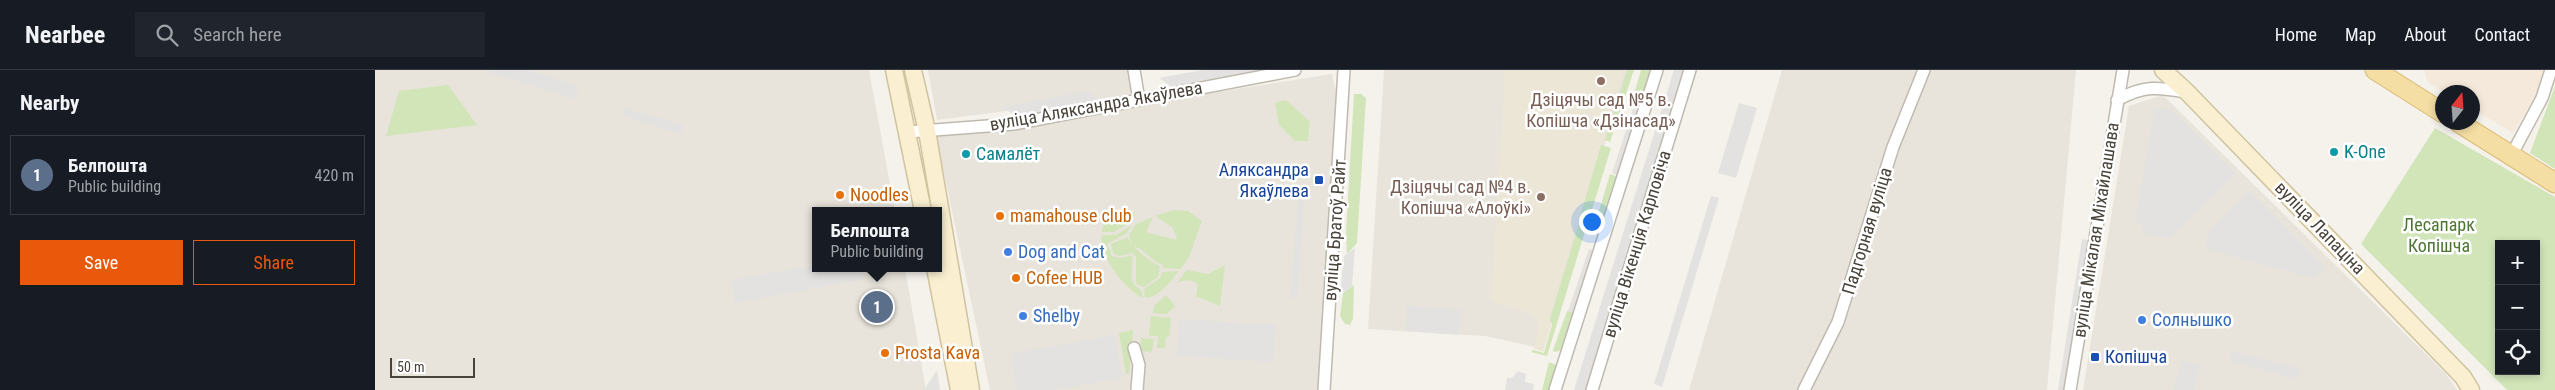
<!DOCTYPE html>
<html lang="en">
<head>
<meta charset="utf-8">
<style>
	:root { --surface:#171b24; --page:#20242c; --text:#f1f3f6; --muted:#9ea1a6; --line:#363941; --accent:#ea580c }
	body { margin:0; font-family:"Roboto Condensed",sans-serif; background:var(--page); color:var(--text) }
	.controls { position:absolute; right:15px; bottom:15px; display:grid; overflow:hidden; border-radius:0px; box-shadow:0 2px 8px #0003 }
	.controls button { width:45px; height:45px; display:grid; place-items:center; padding:0; border:0; border-bottom:1px solid var(--line); background:var(--surface); color:var(--text); font:25px sans-serif }
	.compass { position:absolute; left:2060px; top:15px; width:45px; height:45px; border-radius:50%; background:var(--surface); box-shadow:0 2px 8px #0003; rotate:17deg }
	.scale { position:absolute; left:15px; bottom:12px; width:85px; box-sizing:border-box; padding-left:5px; border:2px solid #49433a; border-top:0; font-size:14px; line-height:18px; white-space:nowrap; color:#49433a; -webkit-text-stroke:4px #fff; paint-order:stroke }
	.you { position:absolute; left:1216px; top:151px; width:18px; height:18px; margin:-12px; border:4px solid #fff; border-radius:50%; background:#1a73e8; box-shadow:0 0 0 8px #1a73e833 }
	.badge { display:grid; place-items:center; width:32px; height:32px; border-radius:50%; background:var(--accent); color:#fff; font-size:16px; font-weight:700 }
	.pin { position:absolute; translate:-50% -50%; border:2px solid #fff; box-shadow:0 1px 5px #0006 }
	.popup { position:absolute; left:437px; top:137px; width:130px; height:65px; box-sizing:border-box; display:grid; place-content:center; border-radius:0px; background:var(--surface); filter:drop-shadow(0 1px 4px #0005); font-size:16px; white-space:nowrap; color:var(--muted) }
	.popup b { font-size:19px; color:var(--text) }
	.popup::after { content:''; position:absolute; left:50%; top:100%; margin-left:-10px; border:10px solid transparent; border-top-color:var(--surface) }
	.list { margin:0; padding:0; list-style:none }
	h2 { display:flex; justify-content:space-between; align-items:center; height:65px; margin:0; padding:0 20px; font-size:21px }
	h2 small { font-size:16px; font-weight:400; color:var(--muted) }
	.list li { display:grid; grid-template-columns:32px 1fr auto; gap:15px; align-items:center; box-sizing:border-box; height:80px; margin:0 10px 10px; padding:0 10px; border:1px solid var(--line); border-radius:0px }
	.list b { display:block; font-size:19px; white-space:nowrap }
	.list p { margin:0; font-size:16px; white-space:nowrap; color:var(--muted) }
	.list em { font-size:16px; font-style:normal; color:var(--muted) }
	.actions { display:flex; gap:10px; padding:15px 20px }
	.actions a { flex:1; padding:11px 0; border:1px solid var(--accent); border-radius:0px; text-align:center; font-size:18px; color:var(--accent) }
	.actions .main { background:var(--accent); color:#fff }
	.icon { flex:none; width:28px; height:28px; fill:none; stroke:currentColor; stroke-width:2; stroke-linecap:round; stroke-linejoin:round }
	.map { position:relative; flex:none; width:2180px; height:320px; overflow:hidden }
	header { display:flex; align-items:center; gap:30px; box-sizing:border-box; height:70px; padding:0 25px; background:var(--surface); border-bottom:1px solid var(--line) }
	header strong { font-size:24px }
	nav { display:flex; gap:28px; margin-inline-start:auto; font-size:18px }
	.search { width:350px; height:45px; background:var(--page); display:flex; align-items:center; gap:12px; box-sizing:border-box; padding:0 18px; border-radius:0px; color:var(--muted); font-size:19px }
	main { display:flex }
	aside { flex:1; background:var(--surface) }
	.map>svg:first-child { display:block }
	.residential { fill:#e8e4db }
	.commercial { fill:#f4e9da }
	.education { fill:#ece6d7 }
	.green { fill:#d1e5b9; fill-rule:evenodd }
	.parking { fill:#e4e2e0 }
	.lines { fill:none; stroke-linecap:round; stroke-linejoin:round }
	.street-casing { stroke:#bfbaaf; stroke-width:14 }
	.secondary-casing { stroke:#d0c3a0; stroke-width:19 }
	.primary-casing { stroke:#dabb75; stroke-width:21 }
	.street { stroke:#fff; stroke-width:11 }
	.secondary { stroke:#faf0d1; stroke-width:16 }
	.primary { stroke:#f5dea4; stroke-width:19 }
	.education-dot { fill:#8d6e63; stroke:#fff; stroke-width:2 }
	.culture-dot { fill:#0f9aa8; stroke:#fff; stroke-width:2 }
	.transit-dot { fill:#1a4fb4; stroke:#fff; stroke-width:2 }
	.food-dot { fill:#e8710a; stroke:#fff; stroke-width:2 }
	.shop-dot { fill:#3f7fe0; stroke:#fff; stroke-width:2 }
	.labels { text-anchor:middle; stroke-width:5; stroke-linejoin:round; paint-order:stroke }
	.education-label { font-size:18px; fill:#785e54; stroke:#fff }
	.street-label { font-size:18px; fill:#49433a; stroke:#fff }
	.culture-label { font-size:18px; fill:#0d838f; stroke:#fff; text-anchor:start }
	.transit-label { font-size:18px; fill:#164399; stroke:#fff; text-anchor:end }
	.food-label { font-size:18px; fill:#c56008; stroke:#fff; text-anchor:start }
	.park-label { font-size:18px; fill:#4c7632; stroke:#fff }
	.shop-label { font-size:18px; fill:#366cbe; stroke:#fff; text-anchor:start }
</style>
</head>
<body>
<header>
<strong>Nearbee</strong>
<div class="search"><svg class="icon" aria-label="search" viewBox="0 0 24 24"><circle cx="10" cy="10" r="6"/><path d="M15 15l6 6"/></svg>Search here</div>
<nav><a>Home</a><a>Map</a><a>About</a><a>Contact</a></nav>
</header>
<main>
<aside>
<h2>Nearby<small></small></h2>
<ul class="list">
<li><span class="badge" style="background:#5c6f8a">1</span><div><b>Белпошта</b><p>Public building</p></div><em>420 m</em></li>
</ul>
<div class="actions"><a class="main">Save</a><a>Share</a></div>
</aside>
<div class="map">
<svg width="2180" height="320" viewBox="0 0 2180 320">
	<rect width="100%" height="100%" fill="#f5f2ec"/>
	<!-- residential -->
	<g class="residential">
		<path d="M0,0H494L520,141H441V198H530L551,320H0Z"/>
		<path d="M553,0H759L762,24L562,50Z"/>
		<path d="M1009,0H1254L1204,153L1169,279L1110,266L993,259Z"/>
		<path d="M1407,0H1701L1672,320H1314Z"/>
		<path d="M957,4L962,25V57L943,320H615L561,66Z"/>
		<path d="M1788,25L2071,304L2082,320H1708L1754,36Z"/>
	</g>
	<!-- commercial -->
	<path class="commercial" d="M2049,0H2172L2171,8L2138,63L2098,39V22H2069L2053,13Z"/>
	<!-- education -->
	<path class="education" d="M1130,0H1249L1174,248L1176,255L1168,282L1158,278L1164,257L1158,244L1116,231Z"/>
	<!-- green -->
	<g class="green">
		<path d="M1252,0H1259L1235,72L1230,70Z"/>
		<path d="M1266,0H1277L1263,40L1256,35Z"/>
		<path d="M73,15L102,55L11,66L24,21Z"/>
		<path d="M2180,16V99L2155,83Z"/>
		<path d="M979,24H986L991,28L982,173L972,184L971,162Z"/>
		<path d="M911,30L935,52L933,71H920L904,55L900,33Z"/>
		<path d="M2060,58L2180,127V320H2132L1986,174ZM2124,174H2161V301H2124Z"/>
		<path d="M1226,75L1236,78L1214,149L1205,147Z"/>
		<path d="M1235,104L1243,107L1231,146L1221,151Z"/>
		<path d="M799,140L813,141L827,151L814,187L806,199L788,198V195C775,191 771,179 758,176L754,165L761,154L778,147L771,162L801,170L802,167L797,157L780,146Z"/>
		<path d="M760,142L758,151L739,162H727L730,146Z"/>
		<path d="M1204,153L1212,155L1172,286L1156,282L1158,280L1169,283L1177,255L1175,249Z"/>
		<path d="M757,155L752,163L732,174L737,186L746,188L757,185C759,197 751,212 765,219L768,228C750,220 723,185 727,165H741Z"/>
		<path d="M753,167C756,177 775,192 785,196L783,207L769,217L761,214V187L757,183L745,186L738,183L736,174Z"/>
		<path d="M850,195L845,236L821,226L823,215C817,208 810,210 802,213L812,200L833,204Z"/>
		<path d="M804,201C794,213 786,226 770,228L769,219L785,208L787,202Z"/>
		<path d="M979,215L978,249L975,255L970,254L965,246L968,223Z"/>
		<path d="M791,225L800,236L792,244L778,243L779,236Z"/>
		<path d="M1192,241L1200,242L1188,280L1179,282L1178,280Z"/>
		<path d="M776,246L796,248L794,267H791L790,278H782L783,266H774Z"/>
		<path d="M758,260L754,304H751L744,263Z"/>
		<path d="M766,268L779,269L777,282L765,281Z"/>
		<path d="M1174,292L1181,295L1182,302L1175,320H1167Z"/>
	</g>
	<!-- parking -->
	<g class="parking">
		<path d="M114,0H153L204,16L200,29L113,2Z"/>
		<path d="M827,0H891L799,18L784,8Z"/>
		<path d="M1299,0H1309L1213,320H1199Z"/>
		<path d="M712,21L727,31L643,47L627,37Z"/>
		<path d="M1364,33L1382,38L1361,108L1343,103Z"/>
		<path d="M250,38L309,55L306,64L248,46Z"/>
		<path d="M1258,39L1265,41L1245,106L1237,103Z"/>
		<path d="M1779,39L1796,40L1861,104L1794,169L1770,164L1766,155L1760,152Z"/>
		<path d="M924,115H931L922,228L915,227Z"/>
		<path d="M1874,120L1950,197L1939,208L1831,179L1833,163Z"/>
		<path d="M1336,126L1344,128L1287,317L1279,314Z"/>
		<path d="M1707,169L1720,171L1695,320H1683Z"/>
		<path d="M980,178L977,216L965,225L969,186Z"/>
		<path d="M1214,179L1221,181L1202,243L1193,241Z"/>
		<path d="M441,195V198H488L490,209L360,233L356,210Z"/>
		<path d="M1032,235L1086,240L1084,265L1030,261Z"/>
		<path d="M804,249L901,255L898,292L802,286Z"/>
		<path d="M740,265L748,308L679,320H642L635,284Z"/>
		<path d="M1856,281L1926,299L1923,309L1854,291Z"/>
		<path d="M1807,290L1826,295L1819,320H1798Z"/>
		<path d="M562,300L565,320H549Z"/>
		<path d="M1143,301L1151,304L1150,312L1159,314L1158,320H1130L1132,308H1137Z"/>
	</g>
	<g class="lines">
		<!-- street casing -->
		<g class="street-casing">
			<g id="street">
				<path d="M759,0L764,30"/>
				<path d="M1742,30C1769,15 1783,17 1812,22"/>
				<path d="M533,62L639,54L920,0"/>
				<path d="M2136,86L2167,28L2176,0"/>
				<path d="M759,278L764,295L762,320"/>
				<path d="M949,320L969,0"/>
				<path d="M1180,320L1282,0"/>
				<path d="M1217,320L1315,0"/>
				<path d="M1429,320L1463,252L1518,77L1549,0"/>
				<path d="M1695,320L1748,0"/>
			</g>
		</g>
		<!-- secondary casing -->
		<g class="secondary-casing">
			<g id="secondary">
				<path d="M519,0L548,141"/>
				<path d="M538,0L552,61L596,320"/>
				<path d="M1788,0L1812,22L2088,307L2096,320"/>
				<path d="M560,198L584,320"/>
			</g>
		</g>
		<!-- primary casing -->
		<g class="primary-casing">
			<g id="primary">
				<path d="M2000,0L2068,43"/>
				<path d="M2083,52L2180,113"/>
			</g>
		</g>
		<!-- street -->
		<use href="#street" class="street"/>
		<!-- secondary -->
		<use href="#secondary" class="secondary"/>
		<!-- primary -->
		<use href="#primary" class="primary"/>
	</g>
	<!-- markers -->
	<g class="education-dot">
		<circle cx="1226" cy="11" r="5"/>
		<circle cx="1166" cy="127" r="5"/>
	</g>
	<g class="culture-dot">
		<circle cx="1959" cy="82" r="5"/>
		<circle cx="591" cy="84" r="5"/>
	</g>
	<g class="transit-dot">
		<rect x="939" y="105" width="10" height="10" rx="2.5"/>
		<rect x="1715" y="282" width="10" height="10" rx="2.5"/>
	</g>
	<g class="food-dot">
		<circle cx="465" cy="125" r="5"/>
		<circle cx="625" cy="146" r="5"/>
		<circle cx="641" cy="208" r="5"/>
		<circle cx="510" cy="283" r="5"/>
	</g>
	<g class="shop-dot">
		<circle cx="633" cy="182" r="5"/>
		<circle cx="648" cy="246" r="5"/>
		<circle cx="1767" cy="250" r="5"/>
	</g>
	<g class="labels">
		<!-- education labels -->
		<g class="education-label">
			<text x="1226" y="36">Дзіцячы сад №5 в.<tspan x="1226" dy="21">Копішча «Дзінасад»</tspan></text>
			<text x="1156" y="123" text-anchor="end">Дзіцячы сад №4 в.<tspan x="1156" dy="21">Копішча «Алоўкі»</tspan></text>
		</g>
		<!-- street labels -->
		<g class="street-label">
			<text transform="translate(721 36) rotate(-10)" y="6">вуліца Аляксандра Якаўлева</text>
			<text transform="translate(1945 158) rotate(46)" y="6">вуліца Лапаціна</text>
			<text transform="translate(960 160) rotate(-86)" y="6">вуліца Братоў Райт</text>
			<text transform="translate(1721 160) rotate(-81)" y="6">вуліца Мікалая Міхайлашава</text>
			<text transform="translate(1492 161) rotate(-73)" y="6">Падгорная вуліца</text>
			<text transform="translate(1262 174) rotate(-73)" y="6">вуліца Вікенція Карповіча</text>
		</g>
		<!-- culture labels -->
		<g class="culture-label">
			<text x="1969" y="88">K-One</text>
			<text x="601" y="90">Самалёт</text>
		</g>
		<!-- transit labels -->
		<g class="transit-label">
			<text x="934" y="106">Аляксандра<tspan x="934" dy="21">Якаўлева</tspan></text>
			<text x="1730" y="293" text-anchor="start">Копішча</text>
		</g>
		<!-- food labels -->
		<g class="food-label">
			<text x="475" y="131">Noodles</text>
			<text x="635" y="152">mamahouse club</text>
			<text x="651" y="214">Cofee HUB</text>
			<text x="520" y="289">Prosta Kava</text>
		</g>
		<!-- park labels -->
		<g class="park-label">
			<text x="2064" y="161">Лесапарк<tspan x="2064" dy="21">Копішча</tspan></text>
		</g>
		<!-- shop labels -->
		<g class="shop-label">
			<text x="643" y="188">Dog and Cat</text>
			<text x="658" y="252">Shelby</text>
			<text x="1777" y="256">Солнышко</text>
		</g>
	</g>
</svg>
<div class="controls">
<button>+</button>
<button>−</button>
<button><svg class="icon" aria-label="locate" viewBox="0 0 24 24"><circle cx="12" cy="12" r="6"/><path d="M12 2v4M12 18v4M2 12h4M18 12h4"/></svg></button>
</div>
<svg class="compass" viewBox="-18 -18 36 36"><path d="M0-13l5 13h-10z" fill="#e53935"/><path d="M0 13l5-13h-10z" fill="#9ea1a6"/></svg>
<div class="scale">50 m</div>
<div class="you"></div>
<div class="pin badge" style="left:502px;top:237px;background:#5c6f8a">1</div>
<div class="popup"><b>Белпошта</b>Public building</div>
</div>
</main>
</body>
</html>
